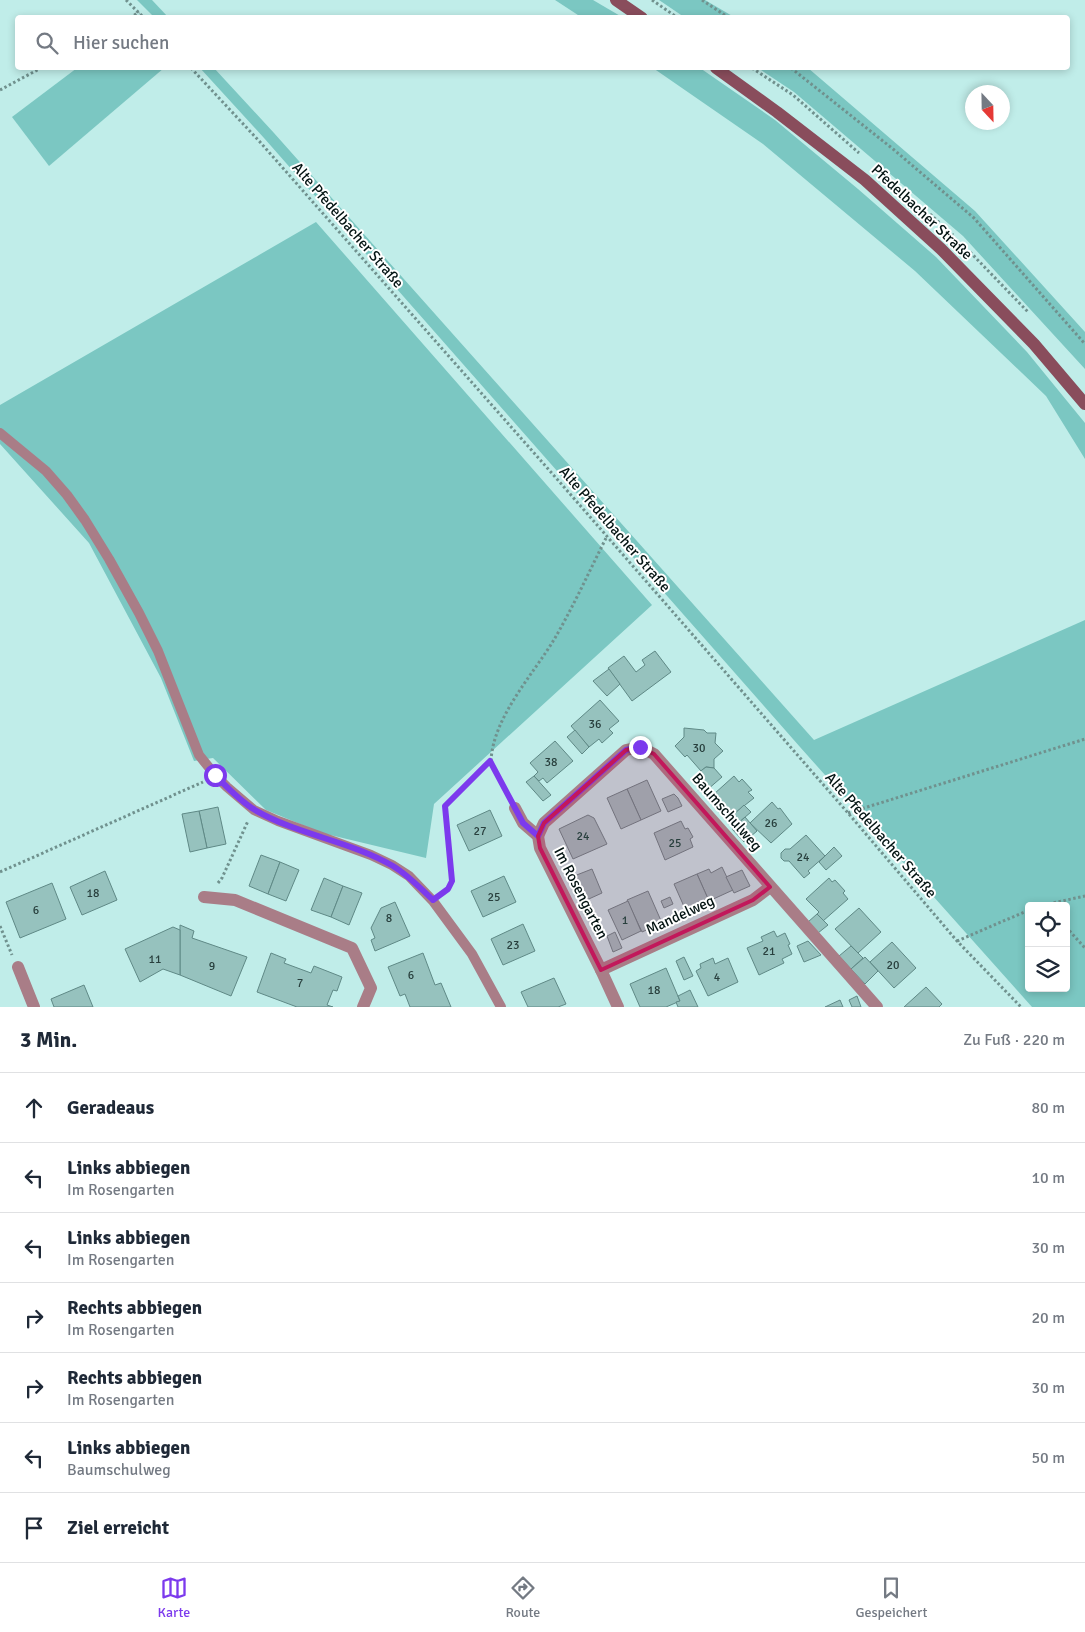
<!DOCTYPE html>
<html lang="de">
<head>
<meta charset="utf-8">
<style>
	:root { --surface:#fff; --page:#f2f2f3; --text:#1f2937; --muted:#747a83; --line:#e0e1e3; --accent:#7c3aed }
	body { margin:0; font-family:Signika,sans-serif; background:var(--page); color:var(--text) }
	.controls { position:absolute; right:15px; bottom:15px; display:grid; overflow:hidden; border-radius:5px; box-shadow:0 2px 8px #0003 }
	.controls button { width:45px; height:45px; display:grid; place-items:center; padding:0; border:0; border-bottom:1px solid var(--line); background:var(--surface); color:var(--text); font:25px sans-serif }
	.compass { position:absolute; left:965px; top:85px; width:45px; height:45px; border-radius:50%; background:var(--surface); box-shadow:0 2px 8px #0003; rotate:158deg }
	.stop { position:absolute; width:15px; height:15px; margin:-11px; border:4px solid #7c3aed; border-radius:50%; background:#fff }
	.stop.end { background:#7c3aed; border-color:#fff; box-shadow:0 1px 5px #0008 }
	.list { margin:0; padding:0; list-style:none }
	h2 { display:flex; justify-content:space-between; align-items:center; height:65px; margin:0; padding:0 20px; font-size:21px }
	h2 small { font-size:16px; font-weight:400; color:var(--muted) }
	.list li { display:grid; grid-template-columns:32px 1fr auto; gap:15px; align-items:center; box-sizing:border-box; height:70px; padding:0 20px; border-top:1px solid var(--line) }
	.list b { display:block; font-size:19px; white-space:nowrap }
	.list p { margin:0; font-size:16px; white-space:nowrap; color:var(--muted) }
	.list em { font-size:16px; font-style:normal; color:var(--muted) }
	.icon { flex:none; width:28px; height:28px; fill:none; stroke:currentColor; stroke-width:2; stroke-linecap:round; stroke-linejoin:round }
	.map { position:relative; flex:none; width:1085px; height:1007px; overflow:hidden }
	.search { position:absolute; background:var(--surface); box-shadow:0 2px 8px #0003; left:15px; right:15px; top:15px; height:55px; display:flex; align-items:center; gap:12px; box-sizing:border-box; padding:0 18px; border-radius:5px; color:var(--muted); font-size:19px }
	.sheet { height:555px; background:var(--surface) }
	nav { display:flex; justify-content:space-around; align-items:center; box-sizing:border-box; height:70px; border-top:1px solid var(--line); background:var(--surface); font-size:14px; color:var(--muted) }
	nav a { display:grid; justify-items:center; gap:2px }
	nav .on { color:var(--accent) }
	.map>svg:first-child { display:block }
	.green { fill:#7bc7c2; fill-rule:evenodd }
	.building { fill:#96c2be; stroke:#5f8986 }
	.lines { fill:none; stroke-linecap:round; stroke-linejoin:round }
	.path { stroke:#70918e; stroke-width:3; stroke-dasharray:2.5 2.5; stroke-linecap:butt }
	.service { stroke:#a97d87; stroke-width:10 }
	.minor { stroke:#a97d87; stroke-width:12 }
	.secondary { stroke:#894d5c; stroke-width:12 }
	.route { stroke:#7c3aed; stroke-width:6 }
	.marked { fill:#c2185b; fill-opacity:0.2; stroke:#c2185b; stroke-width:4; stroke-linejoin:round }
	.labels { text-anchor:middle; stroke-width:4; stroke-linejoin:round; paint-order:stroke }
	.number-label { font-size:12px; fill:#283f3d }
	.street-label { font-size:15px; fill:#031312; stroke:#fff }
</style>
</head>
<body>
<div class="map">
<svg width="1085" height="1007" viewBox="0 0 1085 1007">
	<rect width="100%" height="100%" fill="#c0ede9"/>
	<!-- green -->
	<g class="green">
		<path d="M137,0H152L168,17H154Z"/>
		<path d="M555,0H593L622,17H581Z"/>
		<path d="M659,0H705L734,17H684Z"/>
		<path d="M77,68H164L49,166L12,117Z"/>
		<path d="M200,68H214L274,133L814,740L1085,620V1007H1032L800,747L264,138ZM1029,906H1066V988H1029Z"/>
		<path d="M653,68H700L775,120L858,189L936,257L1027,352L1085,423V459L1046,396L915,271L763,144Z"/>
		<path d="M758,68H808L975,211L1085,332V369L963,236L794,92Z"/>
		<path d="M316,222L652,605L434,804L426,858L322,833L266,810L213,758L194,761L161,678L89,543L0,444V405Z"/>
	</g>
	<!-- building -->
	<g class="building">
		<path d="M655,651L671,672L632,701L608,668L624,656L636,672L645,665L642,660Z"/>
		<path d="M609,669L620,684L607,696L593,681Z"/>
		<path d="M600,700L619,721L609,729L613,733L602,743L599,739L589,747L571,726Z"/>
		<path d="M684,728L704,730L707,733H716L715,743L723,751L714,759V768L706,767L701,771L687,755L685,757L675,746L684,737Z"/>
		<path d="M575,730L589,747L582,754L567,737Z"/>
		<path d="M555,741L573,761L547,783L543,778L539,781L534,776L538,772L530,763Z"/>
		<path d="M706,767L714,768L722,777L707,790L694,776Z"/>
		<path d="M534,776L551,795L543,801L526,782Z"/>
		<path d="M734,776L739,782L742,779L752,790L748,792L754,798L735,813L732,810L727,809L714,794Z"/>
		<path d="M647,780L661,811L641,820L627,789Z"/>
		<path d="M627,789L641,820L621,829L607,798Z"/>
		<path d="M674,794L678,798L682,806L668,812L662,799Z"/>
		<path d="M772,802L778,809L780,808L792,824L771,843L750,823Z"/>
		<path d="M744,805L751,812L737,824L731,817Z"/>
		<path d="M218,807L226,844L207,848L199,811Z"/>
		<path d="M490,810L502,836L469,851L457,825Z"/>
		<path d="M199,811L207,848L190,852L182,814Z"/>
		<path d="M588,815L594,818L607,844L573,859L559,829Z"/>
		<path d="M745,817L757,831L744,842L732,829Z"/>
		<path d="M681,821L685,829L688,828L693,837L690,839L693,847L665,860L654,833Z"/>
		<path d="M806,835L825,856L808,871L810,873L804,878L789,861H784L781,858V853L785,849H790Z"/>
		<path d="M834,847L842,856L826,870L819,862Z"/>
		<path d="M261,855L280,862L268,894L249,886Z"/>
		<path d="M280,862L299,870L286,901L268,894Z"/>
		<path d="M722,867L733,890L709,901L697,874L709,869L711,873Z"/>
		<path d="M592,869L602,893L580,903L569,878Z"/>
		<path d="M742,870L750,886L734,893L726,877Z"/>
		<path d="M105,871L117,900L82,915L70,887Z"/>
		<path d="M697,874L709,901L686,911L674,884Z"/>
		<path d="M504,876L516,902L483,917L471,891Z"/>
		<path d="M324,878L343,886L331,917L311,910Z"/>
		<path d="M829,878L832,882L835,880L845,891L843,893L848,899L823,921L817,914L819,912L806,899Z"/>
		<path d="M52,883L66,919L20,938L6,902Z"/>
		<path d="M343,886L362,893L349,925L331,917Z"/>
		<path d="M648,891L662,923L642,932L627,900Z"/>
		<path d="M670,897L673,904L664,908L661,901Z"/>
		<path d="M628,901L641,931L622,940L608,910Z"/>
		<path d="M395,902L410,936L375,951L371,940L375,938L371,928L381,908Z"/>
		<path d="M859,908L881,932L858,953L835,929Z"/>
		<path d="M817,914L828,925L818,933L808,922Z"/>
		<path d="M523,924L535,951L503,965L491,939Z"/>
		<path d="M180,925L194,931L192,938L247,957L231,996L180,975Z"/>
		<path d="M173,927L180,930V975L163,969L140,982L125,949Z"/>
		<path d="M774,931L777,937L785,933L790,944L788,945L792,954L782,959L784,963L759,975L747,948L763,941L761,937Z"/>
		<path d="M615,932L622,948L613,952L607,936Z"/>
		<path d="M808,941L821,955L804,962L797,946Z"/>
		<path d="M892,942L916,968L894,988L870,962Z"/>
		<path d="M851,946L863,958L851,969L839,956Z"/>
		<path d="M271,953L286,959L284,963L311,973L314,966L342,977L337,991L333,990L327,1005L333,1007H297L257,992Z"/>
		<path d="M423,953L435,985L441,983L451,1007H410L405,994L400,996L388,967Z"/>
		<path d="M684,957L693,976L684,980L676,961Z"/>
		<path d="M865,957L878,971L865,984L851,969Z"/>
		<path d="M713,958L715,964L728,958L738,982L708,996L696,971L701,968L700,964Z"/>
		<path d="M666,968L680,1001L666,1007H640L630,984Z"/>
		<path d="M554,978L566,1004L558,1007H528L521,992Z"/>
		<path d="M84,985L93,1007H54L51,999Z"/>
		<path d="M926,987L942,1004L939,1007H904Z"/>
		<path d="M690,990L698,1007H678L676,1002L680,1001L678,996Z"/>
		<path d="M857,996L861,1007H852L849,1000Z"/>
		<path d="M840,1000L843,1007H825Z"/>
	</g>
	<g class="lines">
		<!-- path -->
		<g class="path">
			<path d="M126,0L144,18"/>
			<path d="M652,0L678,18"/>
			<path d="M702,0L729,18"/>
			<path d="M130,18L139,12"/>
			<path d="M191,68L260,142L564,487L848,813L957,941L1021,1007"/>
			<path d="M752,68L793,95L859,153"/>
			<path d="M791,68L893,149L974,218L1085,344"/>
			<path d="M0,90L41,68"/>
			<path d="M930,214L953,235"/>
			<path d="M970,252L1028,312"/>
			<path d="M491,761C493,717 533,675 555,638C574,605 590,570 607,536"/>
			<path d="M848,813L1085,739"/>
			<path d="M0,872L203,782"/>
			<path d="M218,883L222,878L248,821"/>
			<path d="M443,893L448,889L452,881L445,806L491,761L508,794"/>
			<path d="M1039,906L1085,896"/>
			<path d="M0,926L12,955"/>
			<path d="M1066,927L1085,948"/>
			<path d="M957,941L1029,910"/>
		</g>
		<!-- service -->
		<path class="service" d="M0,433L46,471L67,495L85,520L109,559L139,613L158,651L199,755L215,775L227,787L254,810L278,821L371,855L392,865L409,876L433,901L472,954L501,1007"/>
		<!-- minor -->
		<g class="minor">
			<path d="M515,808L523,823L538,836L540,848L601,970L618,1007"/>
			<path d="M538,836L544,823L626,750L640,747L654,754L877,1007"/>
			<path d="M204,897L235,900L352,948L371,988L363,1007"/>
			<path d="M18,967L34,1007"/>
			<path d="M601,970L753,900L770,887"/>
		</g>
		<!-- secondary -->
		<g class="secondary">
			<path d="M616,0L642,18"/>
			<path d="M716,68L777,112L865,180L941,249L1034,344L1085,404"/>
		</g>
	</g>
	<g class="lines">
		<!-- route -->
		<path class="route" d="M215,775C227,787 240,801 255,810C298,835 350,841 393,866C408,875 420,888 433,900L448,889L452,881L445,806L490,761L523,823L538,836L544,823L626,750L640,747"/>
	</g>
	<!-- marked area -->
	<path class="marked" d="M640,747L654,754L770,887L753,900L601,970L540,848L538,836L544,823L626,750Z"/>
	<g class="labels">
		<!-- number labels -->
		<g class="number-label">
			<text x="595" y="728">36</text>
			<text x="699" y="752">30</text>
			<text x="551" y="766">38</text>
			<text x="771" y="827">26</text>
			<text x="480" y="835">27</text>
			<text x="583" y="840">24</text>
			<text x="675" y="847">25</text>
			<text x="803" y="861">24</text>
			<text x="93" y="897">18</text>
			<text x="494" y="901">25</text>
			<text x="36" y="914">6</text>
			<text x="389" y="922">8</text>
			<text x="625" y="924">1</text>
			<text x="513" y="949">23</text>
			<text x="769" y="955">21</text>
			<text x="155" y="963">11</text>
			<text x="893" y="969">20</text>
			<text x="212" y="970">9</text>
			<text x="411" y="979">6</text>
			<text x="717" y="981">4</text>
			<text x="300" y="987">7</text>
			<text x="654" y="994">18</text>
		</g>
		<!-- street labels -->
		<g class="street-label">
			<text transform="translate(922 212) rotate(43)" y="5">Pfedelbacher Straße</text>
			<text transform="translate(348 225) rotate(49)" y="5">Alte Pfedelbacher Straße</text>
			<text transform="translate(615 529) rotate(49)" y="5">Alte Pfedelbacher Straße</text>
			<text transform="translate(727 812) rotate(49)" y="5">Baumschulweg</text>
			<text transform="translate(881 835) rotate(49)" y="5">Alte Pfedelbacher Straße</text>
			<text transform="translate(581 893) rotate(63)" y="5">Im Rosengarten</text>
			<text transform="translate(680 915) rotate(-25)" y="5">Mandelweg</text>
		</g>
	</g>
</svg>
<div class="controls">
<button><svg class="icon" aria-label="locate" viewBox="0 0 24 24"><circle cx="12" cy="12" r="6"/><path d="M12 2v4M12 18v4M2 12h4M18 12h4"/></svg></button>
<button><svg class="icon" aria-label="layers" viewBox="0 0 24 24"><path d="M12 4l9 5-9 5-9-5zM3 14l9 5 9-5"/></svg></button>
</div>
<svg class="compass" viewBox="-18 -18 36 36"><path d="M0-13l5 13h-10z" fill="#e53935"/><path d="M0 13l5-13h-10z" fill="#747a83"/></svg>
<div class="stop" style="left:215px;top:775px"></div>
<div class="stop end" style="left:640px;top:747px"></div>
<div class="search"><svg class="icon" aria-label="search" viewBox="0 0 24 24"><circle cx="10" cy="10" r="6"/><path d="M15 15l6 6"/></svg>Hier suchen</div>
</div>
<section class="sheet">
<h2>3 Min.<small>Zu Fuß · 220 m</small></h2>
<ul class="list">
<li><svg class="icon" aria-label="ahead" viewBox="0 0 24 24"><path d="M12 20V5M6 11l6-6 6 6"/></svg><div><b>Geradeaus</b></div><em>80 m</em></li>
<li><svg class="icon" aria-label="left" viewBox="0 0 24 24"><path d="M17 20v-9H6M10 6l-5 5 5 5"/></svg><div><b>Links abbiegen</b><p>Im Rosengarten</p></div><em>10 m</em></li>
<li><svg class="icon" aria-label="left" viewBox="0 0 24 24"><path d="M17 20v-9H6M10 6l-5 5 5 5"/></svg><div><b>Links abbiegen</b><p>Im Rosengarten</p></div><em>30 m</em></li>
<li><svg class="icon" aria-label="right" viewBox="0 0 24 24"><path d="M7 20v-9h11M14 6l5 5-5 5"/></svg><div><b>Rechts abbiegen</b><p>Im Rosengarten</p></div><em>20 m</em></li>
<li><svg class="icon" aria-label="right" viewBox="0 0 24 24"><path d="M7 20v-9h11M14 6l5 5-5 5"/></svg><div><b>Rechts abbiegen</b><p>Im Rosengarten</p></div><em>30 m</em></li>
<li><svg class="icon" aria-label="left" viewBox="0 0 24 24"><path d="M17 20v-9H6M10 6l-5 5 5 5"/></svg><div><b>Links abbiegen</b><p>Baumschulweg</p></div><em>50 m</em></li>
<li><svg class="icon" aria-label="arrive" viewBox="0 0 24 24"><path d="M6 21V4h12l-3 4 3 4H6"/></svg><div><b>Ziel erreicht</b></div></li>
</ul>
</section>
<nav>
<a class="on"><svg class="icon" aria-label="map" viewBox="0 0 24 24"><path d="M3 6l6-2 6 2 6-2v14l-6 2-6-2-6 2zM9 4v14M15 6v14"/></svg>Karte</a>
<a><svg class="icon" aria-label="directions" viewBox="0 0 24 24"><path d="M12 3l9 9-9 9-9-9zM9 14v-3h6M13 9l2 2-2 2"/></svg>Route</a>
<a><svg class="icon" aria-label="saved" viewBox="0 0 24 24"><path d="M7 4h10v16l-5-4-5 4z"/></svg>Gespeichert</a>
</nav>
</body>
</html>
